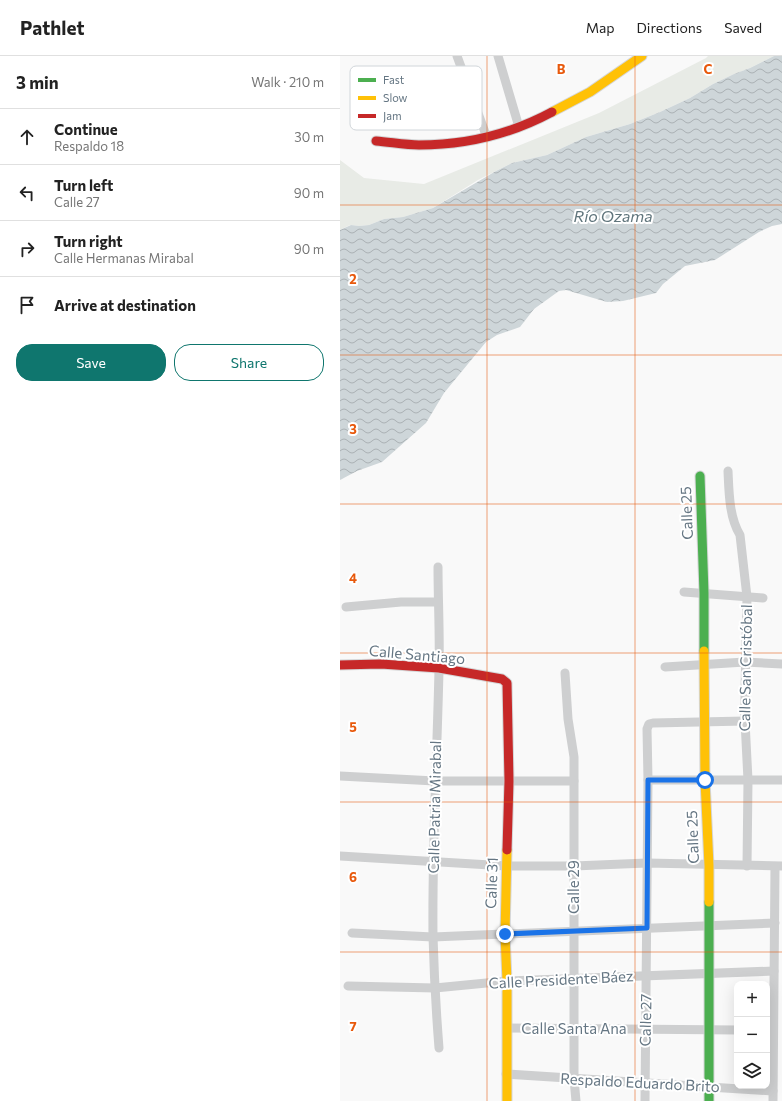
<!DOCTYPE html>
<html lang="en">
<head>
<meta charset="utf-8">
<style>
	:root { --surface:#fff; --page:#f6f6f6; --text:#222; --muted:#767676; --line:#e0e0e0; --accent:#0f766e }
	body { margin:0; font-family:Commissioner,sans-serif; background:var(--page); color:var(--text) }
	.controls { position:absolute; right:12px; bottom:12px; display:grid; overflow:hidden; border-radius:8px; box-shadow:0 4px 16px #0002 }
	.controls button { width:36px; height:36px; display:grid; place-items:center; padding:0; border:0; border-bottom:1px solid var(--line); background:var(--surface); color:var(--text); font:20px sans-serif }
	.stop { position:absolute; width:12px; height:12px; margin:-9px; border:3px solid #1a73e8; border-radius:50%; background:#fff }
	.stop.end { background:#1a73e8; border-color:#fff; box-shadow:0 1px 4px #0008 }
	.list { margin:0; padding:0; list-style:none }
	h2 { display:flex; justify-content:space-between; align-items:center; height:52px; margin:0; padding:0 16px; font-size:17px }
	h2 small { font-size:13px; font-weight:400; color:var(--muted) }
	.list li { display:grid; grid-template-columns:26px 1fr auto; gap:12px; align-items:center; box-sizing:border-box; height:56px; padding:0 16px; border-top:1px solid var(--line) }
	.list b { display:block; font-size:15px; white-space:nowrap }
	.list p { margin:0; font-size:13px; white-space:nowrap; color:var(--muted) }
	.list em { font-size:13px; font-style:normal; color:var(--muted) }
	.actions { display:flex; gap:8px; padding:12px 16px }
	.actions a { flex:1; padding:9px 0; border:1px solid var(--accent); border-radius:16px; text-align:center; font-size:14px; color:var(--accent) }
	.actions .main { background:var(--accent); color:#fff }
	.icon { flex:none; width:22px; height:22px; fill:none; stroke:currentColor; stroke-width:2; stroke-linecap:round; stroke-linejoin:round }
	.map { position:relative; flex:none; width:442px; height:1045px; overflow:hidden }
	header { display:flex; align-items:center; gap:24px; box-sizing:border-box; height:56px; padding:0 20px; background:var(--surface); border-bottom:1px solid var(--line) }
	header strong { font-size:19px }
	nav { display:flex; gap:22px; margin-inline-start:auto; font-size:14px }
	main { display:flex }
	aside { flex:1; background:var(--surface) }
	.map>svg:first-child { display:block }
	.green { fill:#e8ebe6 }
	.water { fill:url(#water-waves) }
	.lines { fill:none; stroke-linecap:round; stroke-linejoin:round }
	.fast-casing { stroke:#d5d6d7; stroke-width:11 }
	.slow-casing { stroke:#d5d6d7; stroke-width:11 }
	.jam-casing { stroke:#d5d6d7; stroke-width:11 }
	.street { stroke:#cecfd0; stroke-width:9 }
	.fast { stroke:#4caf50; stroke-width:9 }
	.slow { stroke:#ffc107; stroke-width:9 }
	.jam { stroke:#c62828; stroke-width:9 }
	.route { stroke:#1a73e8; stroke-width:5 }
	.grid { fill:none; stroke:#e8590c; stroke-width:1; stroke-opacity:0.55 }
	.labels { text-anchor:middle; stroke-width:4; stroke-linejoin:round; paint-order:stroke }
	.street-label { font-size:15px; fill:#657683; stroke:#fff }
	.water-label { font-size:16px; font-style:italic; fill:#60757c; stroke:#fff }
	.key { fill:#fff; stroke:#d1d6da; stroke-width:1 }
	.key-label { font-size:11px; fill:#657683 }
	.grid-label { font-size:13px; text-anchor:middle; font-weight:bold; fill:#e8590c; stroke:#fff; stroke-width:4; stroke-linejoin:round; paint-order:stroke }
</style>
</head>
<body>
<header>
<strong>Pathlet</strong>
<nav><a>Map</a><a>Directions</a><a>Saved</a></nav>
</header>
<main>
<aside>
<h2>3 min<small>Walk · 210 m</small></h2>
<ul class="list">
<li><svg class="icon" aria-label="ahead" viewBox="0 0 24 24"><path d="M12 20V5M6 11l6-6 6 6"/></svg><div><b>Continue</b><p>Respaldo 18</p></div><em>30 m</em></li>
<li><svg class="icon" aria-label="left" viewBox="0 0 24 24"><path d="M17 20v-9H6M10 6l-5 5 5 5"/></svg><div><b>Turn left</b><p>Calle 27</p></div><em>90 m</em></li>
<li><svg class="icon" aria-label="right" viewBox="0 0 24 24"><path d="M7 20v-9h11M14 6l5 5-5 5"/></svg><div><b>Turn right</b><p>Calle Hermanas Mirabal</p></div><em>90 m</em></li>
<li><svg class="icon" aria-label="arrive" viewBox="0 0 24 24"><path d="M6 21V4h12l-3 4 3 4H6"/></svg><div><b>Arrive at destination</b></div></li>
</ul>
<div class="actions"><a class="main">Save</a><a>Share</a></div>
</aside>
<div class="map">
<svg width="442" height="1045" viewBox="0 0 442 1045">
	<defs>
		<pattern id="water-waves" width="16" height="10" patternUnits="userSpaceOnUse"><rect width="16" height="10" fill="#ced6d9"/><path d="M0 5q4-4 8 0t8 0" fill="none" stroke="#abb2b5"/></pattern>
	</defs>
	<rect width="100%" height="100%" fill="#f9f9f9"/>
	<!-- green -->
	<path class="green" d="M368,0H434L410,12L394,18L373,28L350,42L320,56L290,68L246,81L207,99L172,107L138,124L93,152L63,161L44,163L29,169L19,170L10,169L0,174V104L24,122L84,128L259,57L366,2Z"/>
	<!-- water -->
	<path class="water" d="M434,0H442V168L432,170L419,176L375,204L345,210L323,228L316,237L283,245L267,246L226,234L219,235L194,253L180,271L157,279L146,286L104,337L86,367L42,406L17,415L0,424V174L11,169L19,170L29,169L44,163L63,161L93,152L156,115L172,107L207,99L246,81L290,68L320,56L350,42L373,28L394,18L410,12Z"/>
	<g class="lines">
		<!-- fast casing -->
		<g class="fast-casing">
			<g id="fast">
				<path d="M360,420L364,537V595"/>
				<path d="M369,846V1045"/>
			</g>
		</g>
		<!-- slow casing -->
		<g class="slow-casing">
			<g id="slow">
				<path d="M212,56L250,36L302,0"/>
				<path d="M364,595L365,724L369,810V846"/>
				<path d="M167,1045V925L165,878L167,794"/>
			</g>
		</g>
		<!-- jam casing -->
		<g class="jam-casing">
			<g id="jam">
				<path d="M36,85C50,86 65,89 79,89C124,89 171,78 212,56"/>
				<path d="M0,609L41,608L99,612L162,623L167,627L169,725L167,794"/>
			</g>
		</g>
		<!-- street -->
		<g class="street">
			<path d="M117,0L146,79"/>
			<path d="M158,0L179,71"/>
			<path d="M388,415C389,436 389,461 400,479L407,541L405,636V665L408,724L407,810"/>
			<path d="M98,511C98,545 100,579 99,614C97,702 92,791 93,880C94,917 96,954 99,992"/>
			<path d="M344,536L423,542"/>
			<path d="M6,551L61,546H98"/>
			<path d="M325,611L405,606L442,608"/>
			<path d="M225,617L228,663L234,701V1023L236,1045"/>
			<path d="M0,720L95,725H234"/>
			<path d="M308,724H442"/>
			<path d="M0,800L167,810H234L307,807L442,810"/>
			<path d="M12,877L93,881L435,867"/>
			<path d="M8,930L95,932L167,925L434,915"/>
			<path d="M167,972L397,974"/>
			<path d="M166,1018L433,1035"/>
			<path d="M305,1045L308,724L307,673L309,668L313,667L405,665"/>
			<path d="M433,1045L435,811"/>
		</g>
		<!-- fast -->
		<use href="#fast" class="fast"/>
		<!-- slow -->
		<use href="#slow" class="slow"/>
		<!-- jam -->
		<use href="#jam" class="jam"/>
	</g>
	<g class="lines">
		<!-- route -->
		<path class="route" d="M165,878L307,872L308,724H365"/>
	</g>
	<!-- grid -->
	<path class="grid" d="M147,0V1045M295,0V1045M0,149H442M0,299H442M0,448H442M0,597H442M0,746H442M0,896H442"/>
	<g class="labels">
		<!-- street labels -->
		<g class="street-label">
			<text transform="translate(347 457) rotate(-92)" y="5">Calle 25</text>
			<text transform="translate(77 599) rotate(5)" y="5">Calle Santiago</text>
			<text transform="translate(406 612) rotate(-89)" y="5">Calle San Cristóbal</text>
			<text transform="translate(95 751) rotate(-89)" y="5">Calle Patria Mirabal</text>
			<text transform="translate(353 781) rotate(-92)" y="5">Calle 25</text>
			<text transform="translate(152 827) rotate(-88)" y="5">Calle 31</text>
			<text transform="translate(234 831) rotate(-90)" y="5">Calle 29</text>
			<text transform="translate(221 924) rotate(-3)" y="5">Calle Presidente Báez</text>
			<text transform="translate(306 964) rotate(-89)" y="5">Calle 27</text>
			<text x="234" y="978">Calle Santa Ana</text>
			<text transform="translate(300 1027) rotate(3)" y="5">Respaldo Eduardo Brito</text>
		</g>
		<!-- water labels -->
		<g class="water-label">
			<text x="273" y="166">Río Ozama</text>
		</g>
	</g>
	<!-- legend -->
	<rect x="10" y="10" width="132" height="64" rx="6" class="key"/>
	<rect x="18" y="22" width="18" height="4" fill="#4caf50"/>
	<rect x="18" y="40" width="18" height="4" fill="#ffc107"/>
	<rect x="18" y="58" width="18" height="4" fill="#c62828"/>
	<g class="key-label">
		<text x="43" y="28">Fast</text>
		<text x="43" y="46">Slow</text>
		<text x="43" y="64">Jam</text>
	</g>
	<g class="grid-label">
		<text x="221" y="18">B</text>
		<text x="368" y="18">C</text>
		<text x="13" y="228">2</text>
		<text x="13" y="378">3</text>
		<text x="13" y="527">4</text>
		<text x="13" y="676">5</text>
		<text x="13" y="826">6</text>
		<text x="13" y="975">7</text>
	</g>
</svg>
<div class="controls">
<button>+</button>
<button>−</button>
<button><svg class="icon" aria-label="layers" viewBox="0 0 24 24"><path d="M12 4l9 5-9 5-9-5zM3 14l9 5 9-5"/></svg></button>
</div>
<div class="stop" style="left:365px;top:724px"></div>
<div class="stop end" style="left:165px;top:878px"></div>
</div>
</main>
</body>
</html>
